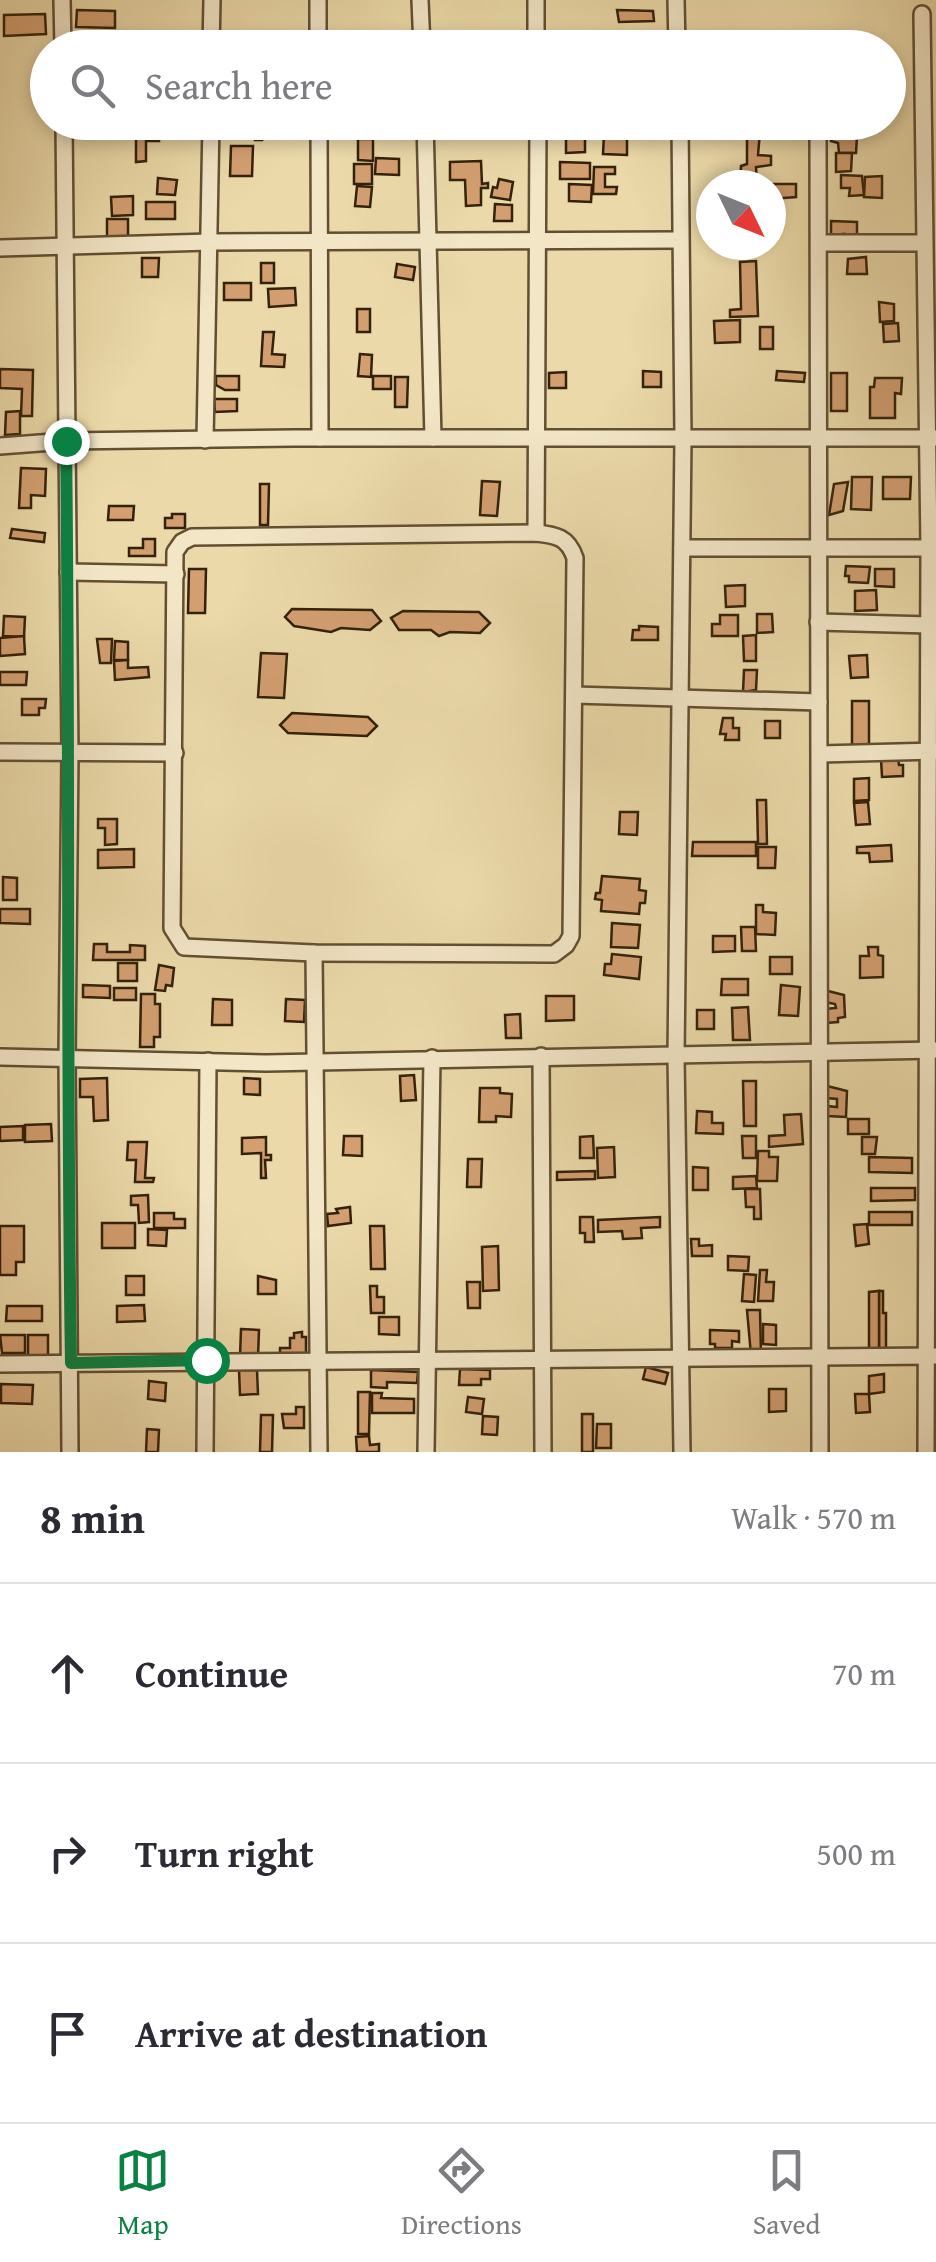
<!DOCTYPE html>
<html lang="en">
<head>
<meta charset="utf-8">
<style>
	:root { --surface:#fff; --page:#f2f2f3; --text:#2b2b33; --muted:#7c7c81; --line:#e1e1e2; --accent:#0b8043 }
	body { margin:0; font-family:"Gentium Book Plus",serif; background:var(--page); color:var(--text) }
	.compass { position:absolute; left:696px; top:170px; width:90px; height:90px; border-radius:50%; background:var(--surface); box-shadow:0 5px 15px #0003; rotate:133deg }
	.stop { position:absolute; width:30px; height:30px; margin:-22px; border:8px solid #0b8043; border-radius:50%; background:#fff }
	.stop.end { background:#0b8043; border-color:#fff; box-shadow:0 2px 10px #0008 }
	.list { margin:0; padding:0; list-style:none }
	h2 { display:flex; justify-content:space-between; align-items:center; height:130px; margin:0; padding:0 40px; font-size:42px }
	h2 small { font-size:32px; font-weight:400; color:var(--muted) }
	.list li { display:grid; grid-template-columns:65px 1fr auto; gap:30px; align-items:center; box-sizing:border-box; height:180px; padding:0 40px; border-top:2px solid var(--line) }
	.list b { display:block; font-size:38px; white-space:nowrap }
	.list em { font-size:32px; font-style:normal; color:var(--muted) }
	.icon { flex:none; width:55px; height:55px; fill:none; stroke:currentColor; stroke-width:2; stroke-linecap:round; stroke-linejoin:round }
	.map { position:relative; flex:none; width:936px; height:1452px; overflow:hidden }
	.search { position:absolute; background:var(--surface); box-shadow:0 5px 15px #0003; left:30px; right:30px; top:30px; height:110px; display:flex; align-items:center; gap:25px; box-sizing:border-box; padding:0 35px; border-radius:55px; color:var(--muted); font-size:38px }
	.sheet { height:670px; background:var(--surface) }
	nav { display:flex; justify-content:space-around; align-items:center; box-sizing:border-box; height:140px; border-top:2px solid var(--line); background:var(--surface); font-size:28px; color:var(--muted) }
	nav a { display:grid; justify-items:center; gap:5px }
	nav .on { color:var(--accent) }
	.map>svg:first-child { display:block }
	.building { fill:#d39f71; stroke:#34210b; stroke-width:2.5 }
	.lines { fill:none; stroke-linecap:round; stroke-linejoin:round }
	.minor-casing { stroke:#624f32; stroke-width:20 }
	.minor { stroke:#f2e6c7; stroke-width:15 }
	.route { stroke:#0b8043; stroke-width:12 }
</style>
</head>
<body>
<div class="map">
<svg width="936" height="1452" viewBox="0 0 936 1452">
	<rect width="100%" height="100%" fill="#ebd9a9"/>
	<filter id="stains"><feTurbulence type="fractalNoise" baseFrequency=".002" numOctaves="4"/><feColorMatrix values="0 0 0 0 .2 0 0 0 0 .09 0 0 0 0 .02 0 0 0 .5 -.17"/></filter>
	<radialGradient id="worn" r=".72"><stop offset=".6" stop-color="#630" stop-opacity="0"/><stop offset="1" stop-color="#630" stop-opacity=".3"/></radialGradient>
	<!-- building -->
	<g class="building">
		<path d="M77,10L115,11V28L76,27Z"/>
		<path d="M617,10L653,11L654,21L619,22Z"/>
		<path d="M45,14L46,34L4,36V15Z"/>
		<path d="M705,32L733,33L732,48H705Z"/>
		<path d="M136,122L159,124V141H146V161L136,162Z"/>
		<path d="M241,122H262V140H255V134L241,135Z"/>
		<path d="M747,132H760L758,155L771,156V165L756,167L757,185H740L741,166L747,164Z"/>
		<path d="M831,133L857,136L856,153H839L838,143L831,141Z"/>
		<path d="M604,134L627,135V155L603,154Z"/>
		<path d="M585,137V152L566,153V138Z"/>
		<path d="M358,139H373V161L358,160Z"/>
		<path d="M231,146H253L252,176H230Z"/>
		<path d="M836,153H852L851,171L836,172Z"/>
		<path d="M376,158L399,159V175L375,174Z"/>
		<path d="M481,161L482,184L488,183V188H481V205L466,206L465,180H450V162Z"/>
		<path d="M560,162L590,163V179H560Z"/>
		<rect x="354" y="164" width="18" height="20"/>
		<path d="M594,167H615V174H605V187H617L616,194H593Z"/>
		<path d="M841,175L862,176L864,195L849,196L850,188H841Z"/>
		<path d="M882,176V198L864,197L865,177Z"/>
		<path d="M158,178L177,180L175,195L157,194Z"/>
		<path d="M499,179L513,182L510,200L491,197L493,187L497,188Z"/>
		<path d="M569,184L592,185L591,202L569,201Z"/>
		<path d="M757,184H796V197L771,199V185Z"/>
		<path d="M357,186L372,187L370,207L355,206Z"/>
		<path d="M133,196V215L112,216L111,197Z"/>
		<rect x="146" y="202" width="29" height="17"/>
		<path d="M495,204L512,205V221H494Z"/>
		<rect x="107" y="219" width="21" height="18"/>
		<path d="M831,221L857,222V243L842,241L844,234L831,235Z"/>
		<path d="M866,257L867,274H847L848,259Z"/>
		<path d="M142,258H159L158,277H142Z"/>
		<path d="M756,261L758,316L730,317V310L741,309L740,262Z"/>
		<rect x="261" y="263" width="13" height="20"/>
		<path d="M397,264L415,267L413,280L395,277Z"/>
		<rect x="224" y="283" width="27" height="17"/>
		<path d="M295,288L296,305L269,307L268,289Z"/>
		<path d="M879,302L894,304V321L880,322Z"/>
		<rect x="357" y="309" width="13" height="23"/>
		<path d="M740,320V342L715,343L714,321Z"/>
		<path d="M898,323L899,341L884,342L883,324Z"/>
		<rect x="760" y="327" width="13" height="22"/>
		<path d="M263,332H274L272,354L285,355L284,367L261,366Z"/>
		<path d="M360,354L372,355L371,377L358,376Z"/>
		<path d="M0,369L33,370L32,416H21L22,389L0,388Z"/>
		<path d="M643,371L661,372V387H643Z"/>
		<path d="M777,371L805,373L804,382L776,380Z"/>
		<path d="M566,372V388H549V373Z"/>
		<rect x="831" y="373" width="16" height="38"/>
		<path d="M216,376H239V390H225L216,385Z"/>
		<rect x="373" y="376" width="18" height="13"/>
		<path d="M395,377H408L407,407H395Z"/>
		<path d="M875,378H902L901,394L895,393V418H870V387H874Z"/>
		<path d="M214,399H237V411L215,412Z"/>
		<path d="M20,411V434L5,435L6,412Z"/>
		<path d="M21,468L46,469L45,496L31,495V508H19Z"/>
		<path d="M852,477H872L871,510L851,509Z"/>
		<path d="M883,477H911L910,499H883Z"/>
		<path d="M482,481L500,482L497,516L480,515Z"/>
		<path d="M848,482L843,511L829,515L834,484Z"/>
		<path d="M260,484H269L268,525H260Z"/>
		<path d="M109,506H134L133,520H108Z"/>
		<path d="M172,514H185V528H165V518H172Z"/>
		<path d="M12,529L45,533L44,542L10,538Z"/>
		<path d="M143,539H155V556H129V548H143Z"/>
		<path d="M846,566L870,567L868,583L849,582V576H845Z"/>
		<path d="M189,569H206L205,613H188Z"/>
		<path d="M875,569H894V587L875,586Z"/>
		<path d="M745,585V606L726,607L725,586Z"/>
		<path d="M876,590L877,610L855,611V591Z"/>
		<path d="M292,609L372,610L381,621L370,630L341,628L331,632L294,626L285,617Z"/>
		<path d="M403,611L479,612L490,623L480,633L450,632L439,636L431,630H399L391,618Z"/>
		<path d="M757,614H772L773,632L757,633Z"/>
		<path d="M720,615H738V636H712V624H720Z"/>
		<path d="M4,616L25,617L24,637L3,636Z"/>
		<path d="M639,626L658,627V640H632L633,630H639Z"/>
		<path d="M756,635V661H744L743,636Z"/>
		<path d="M24,636L25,654L0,656V638Z"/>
		<path d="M97,639H112L111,663H100Z"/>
		<path d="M115,641L128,642V660H114Z"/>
		<path d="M261,653L287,654L284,698L258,697Z"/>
		<path d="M867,655L868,677L851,678L849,656Z"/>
		<path d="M128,660V668L148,667L149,677L115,680L114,661Z"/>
		<path d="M744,670H757L756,690L743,692Z"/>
		<path d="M0,672H27L26,685H0Z"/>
		<path d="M22,699H46L45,708H39V715H22Z"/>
		<rect x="852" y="701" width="17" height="45"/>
		<path d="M292,713L368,717L377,726L367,736L288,733L280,725Z"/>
		<path d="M723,718H733V728H739V740H725L726,734H720Z"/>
		<rect x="765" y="721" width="15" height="17"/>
		<path d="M898,758L899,765H903V776L882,777L881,759Z"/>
		<path d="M869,778V800L854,801V779Z"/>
		<path d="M757,800H766L767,844H758Z"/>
		<path d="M868,802L870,824L856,825L854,803Z"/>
		<path d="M620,812H638L637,835L619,834Z"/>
		<path d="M98,819H117V844L105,845V828H98Z"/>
		<path d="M693,842H756V856H692Z"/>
		<path d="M891,845L892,861L870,862L869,853H857V847Z"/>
		<path d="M758,847H776L775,868H758Z"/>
		<path d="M134,849V867L98,868V850Z"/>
		<path d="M602,876L640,879L639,890L646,891L645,903H640L639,914L601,911L602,900L595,899L596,893H600Z"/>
		<path d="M3,877L17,878V900H3Z"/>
		<path d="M756,905H763V912L776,913L775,935L756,934Z"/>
		<path d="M0,909H30V924L0,923Z"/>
		<path d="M612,923L640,925L638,948L611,947Z"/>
		<path d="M741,927H755L756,951H742Z"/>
		<path d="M713,936H735V951L713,952Z"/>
		<path d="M94,944H107V952H130V945L145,946V960H93Z"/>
		<path d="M868,947H878V955L883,956V977L860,978V956H869Z"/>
		<path d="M612,954L641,957L639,979L604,975L605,964H611Z"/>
		<rect x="770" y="957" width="22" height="17"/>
		<rect x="118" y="963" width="19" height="18"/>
		<path d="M159,965L174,968L172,986L166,985L165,991L155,990Z"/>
		<path d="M722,979H748V995H721Z"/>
		<path d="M83,985L110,986V998L83,997Z"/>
		<path d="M781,985L800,987L798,1016L779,1015Z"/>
		<rect x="114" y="988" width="22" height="12"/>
		<path d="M828,991L844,995L845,1017L838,1018V1022L826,1023L825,1009L836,1008L835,1004L825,1002Z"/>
		<path d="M141,994H155V1004H160V1037H154V1047H140Z"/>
		<path d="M546,996H574V1020L546,1021Z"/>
		<path d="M213,999L232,1000V1025H212Z"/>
		<path d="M286,999L305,1000L304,1022L285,1021Z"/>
		<path d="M748,1007L750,1040H733L732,1008Z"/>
		<rect x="697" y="1010" width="17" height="19"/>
		<path d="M520,1014L521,1038H506L505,1015Z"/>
		<path d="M414,1075L416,1100L401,1101L400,1076Z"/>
		<path d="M107,1078L108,1120L94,1121L93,1097H80V1079Z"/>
		<path d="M244,1078L260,1079V1095L244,1094Z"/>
		<path d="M743,1081H756V1126H744Z"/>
		<path d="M827,1086L847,1091L846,1117L827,1116V1106L837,1107V1099L827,1098Z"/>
		<path d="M480,1088H500V1093L512,1094L511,1117L496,1116V1122H479Z"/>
		<path d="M697,1111L712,1112V1123H723V1134L696,1133Z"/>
		<path d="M801,1114L803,1144L769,1147V1136L785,1135L784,1115Z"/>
		<rect x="848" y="1119" width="21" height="15"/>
		<path d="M51,1124L52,1141L25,1142V1125Z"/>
		<path d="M23,1126V1140L0,1141V1127Z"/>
		<path d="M344,1136H362V1156L343,1155Z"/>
		<path d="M593,1136L594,1158H580V1137Z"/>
		<path d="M742,1136H756V1158H743Z"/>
		<path d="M266,1137V1155H271V1160H265L266,1178H261V1153L242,1154V1138Z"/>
		<path d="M862,1137H877L875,1154H862Z"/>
		<path d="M128,1142H147L145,1178H154L153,1182H135L136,1160H127Z"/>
		<path d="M614,1147L615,1177L598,1178L597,1148Z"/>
		<path d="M758,1151H769V1157H778L777,1181H757Z"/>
		<path d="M869,1157L912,1158V1173L869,1172Z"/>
		<path d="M468,1159H482L481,1187H467Z"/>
		<path d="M693,1167L708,1168V1190H693Z"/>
		<path d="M595,1171V1179L557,1180V1172Z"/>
		<path d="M756,1176L757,1188L733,1189V1177Z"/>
		<path d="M871,1188H915V1200L871,1201Z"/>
		<path d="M745,1189H760L761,1219H754V1207H746Z"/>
		<path d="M148,1195L149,1222L139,1223L138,1205H131V1196Z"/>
		<path d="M350,1207L351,1223L328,1226L327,1214L338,1213L336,1209Z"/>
		<rect x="869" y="1212" width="43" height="13"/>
		<path d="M154,1213H174V1219H185V1228H154Z"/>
		<path d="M580,1217H593L594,1242H585V1233H580Z"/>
		<path d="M660,1217V1227L641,1228L642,1238L623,1239L622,1231L598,1232V1220Z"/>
		<rect x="102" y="1223" width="33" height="25"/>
		<path d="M867,1224L869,1244L856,1246L854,1225Z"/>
		<path d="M0,1226H24V1262H16V1275H0Z"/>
		<path d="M370,1226H384L385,1269H371Z"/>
		<path d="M148,1229L167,1230L166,1246L148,1245Z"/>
		<path d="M691,1239H699V1246L712,1245V1256H692Z"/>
		<path d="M498,1246L499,1290L483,1291L482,1247Z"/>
		<path d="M728,1256L749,1257L748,1271L728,1270Z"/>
		<path d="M760,1270H767L766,1282H774L773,1301H758Z"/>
		<path d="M744,1274L756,1275L754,1302L742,1301Z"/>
		<rect x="126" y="1276" width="18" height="19"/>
		<path d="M258,1276L276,1280V1294H258Z"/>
		<path d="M467,1282H480V1308H468Z"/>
		<path d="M370,1286H377V1297H384V1313H371Z"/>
		<path d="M879,1291H883V1313H886V1353H879Z"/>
		<path d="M879,1291V1356L869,1354V1292Z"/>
		<path d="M144,1305L145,1321L117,1322V1306Z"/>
		<path d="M7,1306H42V1321H6Z"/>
		<path d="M747,1310H760L761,1355H751Z"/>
		<path d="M379,1317H399V1335L379,1334Z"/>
		<path d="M763,1324L776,1325V1345L763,1344Z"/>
		<path d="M241,1329L259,1330L258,1357L240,1356Z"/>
		<path d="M710,1330L739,1331V1342L732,1341V1348H715V1344H710Z"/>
		<path d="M302,1332V1337H306V1358L280,1359V1348H290V1338H294V1333Z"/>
		<path d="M0,1335H25V1353H2Z"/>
		<rect x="28" y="1335" width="20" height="23"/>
		<path d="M646,1367L668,1373L665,1384L643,1379Z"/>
		<path d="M460,1369L490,1370V1379H481V1385H459Z"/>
		<path d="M239,1370H257L258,1394L240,1395Z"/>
		<path d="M371,1370L418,1372L417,1383L387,1382V1388L371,1387Z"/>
		<path d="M884,1374V1392L869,1394V1376Z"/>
		<path d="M149,1381L166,1383L165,1401L148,1399Z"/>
		<path d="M1,1384L33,1385L32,1404L1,1403Z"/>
		<path d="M769,1389H786V1411L769,1412Z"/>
		<path d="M358,1392H370L369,1434H358Z"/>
		<path d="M372,1393H382L381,1398L414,1399V1413H372Z"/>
		<path d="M855,1394H869L870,1412L856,1413Z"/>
		<path d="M468,1397L484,1399L482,1414L466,1412Z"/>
		<path d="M296,1407H304V1428H284L282,1414H296Z"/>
		<rect x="582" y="1414" width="11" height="38"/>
		<path d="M261,1415H273L272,1452H260Z"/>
		<path d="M483,1416L498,1417L497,1435L482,1434Z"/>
		<path d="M597,1424H611V1448H596Z"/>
		<path d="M147,1429L159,1430L158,1452H146Z"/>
		<path d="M369,1436L370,1445L379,1444V1452H357L356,1437Z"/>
	</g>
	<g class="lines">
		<!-- minor casing -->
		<g class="minor-casing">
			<g id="minor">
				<path d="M62,0L63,48"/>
				<path d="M318,0V48"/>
				<path d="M420,0L422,48"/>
				<path d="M536,0V48"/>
				<path d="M676,0L677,48"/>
				<path d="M922,14L929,548L926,1452"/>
				<path d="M211,48L212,0"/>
				<path d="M64,122L70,754L67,1058L70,1452"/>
				<path d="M319,122L320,438"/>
				<path d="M425,122L433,438"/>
				<path d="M680,122L683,438L676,1057L682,1452"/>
				<path d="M818,122L820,1452"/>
				<path d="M820,243H923"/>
				<path d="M0,248L210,242L679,240"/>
				<path d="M205,440L211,122"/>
				<path d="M0,446L66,441L294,438H936"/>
				<path d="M536,533C556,535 568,537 575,558L571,936L566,945L554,954L314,953L184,947L172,928L175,552L182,542L192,537Z"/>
				<path d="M536,533L538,122"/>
				<path d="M682,548H929"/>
				<path d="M68,572L176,574"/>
				<path d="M818,622L929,625"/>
				<path d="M574,695L819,702"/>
				<path d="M0,752L175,753"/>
				<path d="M820,754L936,751"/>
				<path d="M314,953L319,1452"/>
				<path d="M541,1056L543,1452"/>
				<path d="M0,1057L266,1063L936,1050"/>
				<path d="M0,1364L936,1356"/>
				<path d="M205,1452L208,1061"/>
				<path d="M426,1452L432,1058"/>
			</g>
		</g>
		<!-- minor -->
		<use href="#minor" class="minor"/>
	</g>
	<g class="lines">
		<!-- route -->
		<path class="route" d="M66,441C70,749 66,1056 71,1363L206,1360"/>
	</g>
	<rect width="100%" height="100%" filter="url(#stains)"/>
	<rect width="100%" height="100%" fill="url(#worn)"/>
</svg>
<svg class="compass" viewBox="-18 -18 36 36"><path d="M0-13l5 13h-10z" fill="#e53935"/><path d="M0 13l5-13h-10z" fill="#7c7c81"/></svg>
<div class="stop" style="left:206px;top:1360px"></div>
<div class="stop end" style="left:66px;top:441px"></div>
<div class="search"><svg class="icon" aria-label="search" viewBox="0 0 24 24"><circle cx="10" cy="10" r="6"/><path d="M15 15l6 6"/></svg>Search here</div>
</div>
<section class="sheet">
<h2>8 min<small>Walk · 570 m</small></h2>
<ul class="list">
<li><svg class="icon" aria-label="ahead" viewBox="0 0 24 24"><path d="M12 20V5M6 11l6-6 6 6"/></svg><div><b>Continue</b></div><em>70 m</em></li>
<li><svg class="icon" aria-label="right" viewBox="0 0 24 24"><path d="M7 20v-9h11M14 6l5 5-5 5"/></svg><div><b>Turn right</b></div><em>500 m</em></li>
<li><svg class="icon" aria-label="arrive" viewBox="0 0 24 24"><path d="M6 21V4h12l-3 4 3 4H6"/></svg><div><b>Arrive at destination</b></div></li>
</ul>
</section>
<nav>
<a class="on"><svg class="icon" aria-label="map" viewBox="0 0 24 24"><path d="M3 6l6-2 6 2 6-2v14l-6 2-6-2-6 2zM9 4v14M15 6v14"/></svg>Map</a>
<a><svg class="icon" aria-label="directions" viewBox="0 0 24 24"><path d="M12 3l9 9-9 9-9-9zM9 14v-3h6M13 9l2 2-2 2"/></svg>Directions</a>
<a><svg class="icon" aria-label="saved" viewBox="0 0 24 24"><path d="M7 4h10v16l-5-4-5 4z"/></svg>Saved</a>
</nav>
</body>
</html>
